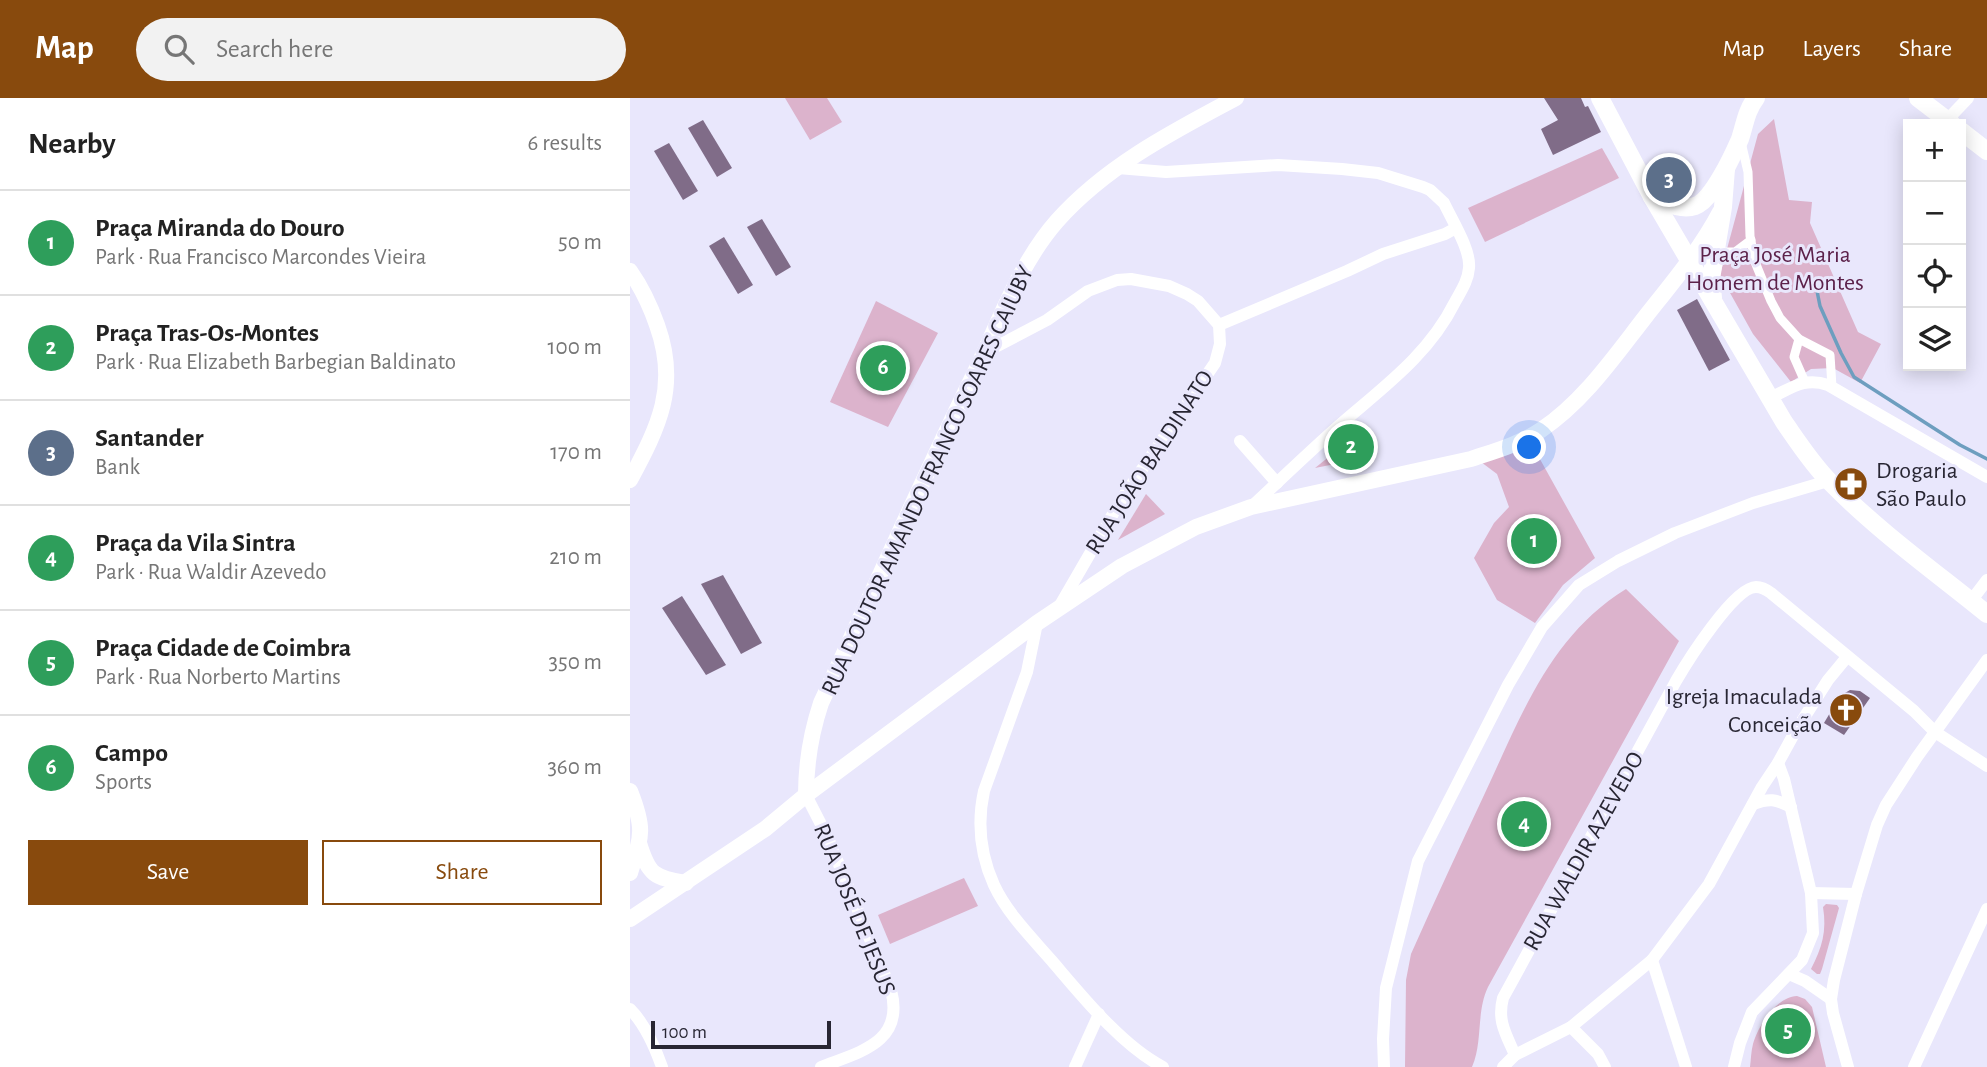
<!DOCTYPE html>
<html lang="en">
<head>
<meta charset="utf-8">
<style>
	:root { --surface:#fff; --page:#f2f2f2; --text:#222; --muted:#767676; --line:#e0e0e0; --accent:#884a0d }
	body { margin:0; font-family:"Alegreya Sans",sans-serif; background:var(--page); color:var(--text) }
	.controls { position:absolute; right:21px; top:21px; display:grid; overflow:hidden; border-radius:0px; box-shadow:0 4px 18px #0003 }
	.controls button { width:63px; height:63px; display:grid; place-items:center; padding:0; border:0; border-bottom:2px solid var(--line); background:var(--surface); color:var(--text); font:35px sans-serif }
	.scale { position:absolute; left:21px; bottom:18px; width:180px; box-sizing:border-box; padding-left:7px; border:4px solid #282633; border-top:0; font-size:19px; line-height:24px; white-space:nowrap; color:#282633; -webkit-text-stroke:5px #e9e7fc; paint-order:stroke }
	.you { position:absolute; left:900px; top:350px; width:24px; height:24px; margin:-18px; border:5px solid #fff; border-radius:50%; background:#1a73e8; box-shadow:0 0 0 10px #1a73e833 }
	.badge { display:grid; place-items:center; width:46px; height:46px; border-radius:50%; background:var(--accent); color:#fff; font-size:23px; font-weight:700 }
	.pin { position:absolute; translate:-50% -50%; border:4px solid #fff; box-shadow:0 2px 7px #0006 }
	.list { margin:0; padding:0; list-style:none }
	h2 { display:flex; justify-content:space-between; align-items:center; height:91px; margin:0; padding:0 28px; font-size:30px }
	h2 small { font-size:23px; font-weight:400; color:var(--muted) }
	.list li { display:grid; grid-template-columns:46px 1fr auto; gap:21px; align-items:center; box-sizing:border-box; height:105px; padding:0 28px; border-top:2px solid var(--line) }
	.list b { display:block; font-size:26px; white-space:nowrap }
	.list p { margin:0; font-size:23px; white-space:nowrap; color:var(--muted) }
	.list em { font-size:23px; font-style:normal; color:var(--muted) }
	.actions { display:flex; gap:14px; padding:21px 28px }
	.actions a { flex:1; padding:16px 0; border:2px solid var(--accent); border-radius:0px; text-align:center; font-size:24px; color:var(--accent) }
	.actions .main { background:var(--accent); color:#fff }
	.icon { flex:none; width:38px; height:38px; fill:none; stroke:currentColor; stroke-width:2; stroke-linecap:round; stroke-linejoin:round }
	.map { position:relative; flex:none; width:1357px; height:969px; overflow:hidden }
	header { display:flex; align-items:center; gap:42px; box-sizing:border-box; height:98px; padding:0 35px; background:var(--accent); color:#fff }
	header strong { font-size:33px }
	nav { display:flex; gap:38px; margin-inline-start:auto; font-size:24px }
	.search { width:490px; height:63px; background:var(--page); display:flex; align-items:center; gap:18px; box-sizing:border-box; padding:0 24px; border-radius:38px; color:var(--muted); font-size:26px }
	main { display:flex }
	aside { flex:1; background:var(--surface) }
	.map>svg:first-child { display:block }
	.green { fill:#dcb3cc }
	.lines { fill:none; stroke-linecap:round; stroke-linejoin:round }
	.stream { stroke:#6d9ebf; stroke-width:3.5 }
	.building { fill:#806c88 }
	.pedestrian { stroke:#fff; stroke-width:9 }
	.minor { stroke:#fff; stroke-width:12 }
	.tertiary { stroke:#fff; stroke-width:16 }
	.secondary { stroke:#fff; stroke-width:18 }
	.labels { text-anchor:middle; stroke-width:6; stroke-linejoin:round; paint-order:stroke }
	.park-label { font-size:24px; fill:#5c214a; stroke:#e9e7fc }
	.street-label { font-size:24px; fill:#282633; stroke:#e9e7fc }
	.poi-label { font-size:24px; fill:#282633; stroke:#e9e7fc; text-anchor:start }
</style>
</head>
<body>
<header>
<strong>Map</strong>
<div class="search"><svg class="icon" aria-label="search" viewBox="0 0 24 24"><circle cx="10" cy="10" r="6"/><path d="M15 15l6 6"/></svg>Search here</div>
<nav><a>Map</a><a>Layers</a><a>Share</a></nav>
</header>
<main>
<aside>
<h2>Nearby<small>6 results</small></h2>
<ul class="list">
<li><span class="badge" style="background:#2e9e5b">1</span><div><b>Praça Miranda do Douro</b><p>Park · Rua Francisco Marcondes Vieira</p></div><em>50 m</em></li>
<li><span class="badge" style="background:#2e9e5b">2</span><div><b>Praça Tras-Os-Montes</b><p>Park · Rua Elizabeth Barbegian Baldinato</p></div><em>100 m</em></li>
<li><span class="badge" style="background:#5c6f8a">3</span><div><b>Santander</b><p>Bank</p></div><em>170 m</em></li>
<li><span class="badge" style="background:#2e9e5b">4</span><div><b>Praça da Vila Sintra</b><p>Park · Rua Waldir Azevedo</p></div><em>210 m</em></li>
<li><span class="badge" style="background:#2e9e5b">5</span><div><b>Praça Cidade de Coimbra</b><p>Park · Rua Norberto Martins</p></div><em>350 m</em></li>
<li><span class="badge" style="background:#2e9e5b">6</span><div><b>Campo</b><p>Sports</p></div><em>360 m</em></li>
</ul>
<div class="actions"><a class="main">Save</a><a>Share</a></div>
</aside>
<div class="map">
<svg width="1357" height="969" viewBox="0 0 1357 969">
	<rect width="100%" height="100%" fill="#e9e7fc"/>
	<!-- green -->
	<g class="green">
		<path d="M155,0H197L212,24L180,42Z"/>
		<path d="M1144,21L1159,102L1182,104L1180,125L1228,234L1251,246L1230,285L1203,270L1181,271L1161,284L1123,236L1090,177L1128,36Z"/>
		<path d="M972,50L989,80L855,144L838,110Z"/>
		<path d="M246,203L308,235L258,329L200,304Z"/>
		<path d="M726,337L735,360L685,370Z"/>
		<path d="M901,345L965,460L933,487L905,525L867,502L844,460L864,425L879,409L867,376L851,364Z"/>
		<path d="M516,396L535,416L488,442Z"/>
		<path d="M996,491L1049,543L858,889C846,914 853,944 842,969H775L776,882L781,856C805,802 830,748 855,695C891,618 920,538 996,491Z"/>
		<path d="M334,780L348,808L260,846L248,817Z"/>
		<path d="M1196,806L1207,807L1209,810L1192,871L1190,876H1187L1181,871C1192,850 1197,833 1193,809Z"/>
		<path d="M1167,898L1175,901L1182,909L1196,969H1120C1121,961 1121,954 1123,946C1128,928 1146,899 1167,898Z"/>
	</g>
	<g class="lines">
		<!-- stream -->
		<path class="stream" d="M1185,183L1190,208L1211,255L1224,279L1330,347L1357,361"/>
	</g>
	<!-- building -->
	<g class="building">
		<path d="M914,0H951L955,9L958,8L971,34L923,57L911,31L928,22Z"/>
		<path d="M73,22L102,70L87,79L58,30Z"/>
		<path d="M39,45L68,93L53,102L24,53Z"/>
		<path d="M132,121L161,169L146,178L117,129Z"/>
		<path d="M94,139L123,187L108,196L79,148Z"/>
		<path d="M1067,201L1100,262L1079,273L1047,212Z"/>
		<path d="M93,477L132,545L111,556L71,486Z"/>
		<path d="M52,498L96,567L76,577L32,510Z"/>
		<path d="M1220,592L1230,593L1240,600L1214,637L1194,625L1210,598Z"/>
	</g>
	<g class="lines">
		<!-- pedestrian -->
		<g class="pedestrian">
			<path d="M1111,44L1118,74L1120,138L1125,164L1141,203L1150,220L1169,241L1200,257L1202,289"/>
			<path d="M1085,154H1105L1121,142"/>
			<path d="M1169,241L1164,259L1175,284"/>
		</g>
		<!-- minor -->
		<g class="minor">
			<path d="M1317,22L1338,0"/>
			<path d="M488,70L536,74L648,67L712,71L748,75L793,89L800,92L814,105C822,122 841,152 839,170C838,183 831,193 825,204C797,260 749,292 704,332C676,357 649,383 621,409"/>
			<path d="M589,227L717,173L753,156L815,136L826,130"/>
			<path d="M354,255L417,222L458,193L487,182L501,181L539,188L557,196L568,203L589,227L590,246L585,265L491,402L429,509"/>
			<path d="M1140,300C1162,290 1174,279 1198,287L1357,379"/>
			<path d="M610,343L647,385"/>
			<path d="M1341,503L1357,482"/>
			<path d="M407,525L397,574L354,693C347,725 350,756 364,787C377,815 401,839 422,863C452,898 492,948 533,969"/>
			<path d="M176,697L198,740L261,892C275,945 229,954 191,969"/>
			<path d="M1123,706C1140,700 1145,701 1161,709"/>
			<path d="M1181,795L1226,796"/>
			<path d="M1022,862L1056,969"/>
			<path d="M1159,876L1175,883L1201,901"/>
			<path d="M0,911C15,926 25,949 32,969"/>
			<path d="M941,929L968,956L975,969"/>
			<path d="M885,957C876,936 867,923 873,900L1046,583C1057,564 1104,489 1126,489C1132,489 1137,492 1141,495L1284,613L1305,634L1357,668"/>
			<path d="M445,969L469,916"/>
			<path d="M754,969L753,941L756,890L788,763L878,587L912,529L949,487L988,463L1045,435L1123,405L1198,383"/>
			<path d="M873,969L885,957L941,929L1022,862L1079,786L1132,689L1148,665L1165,634L1198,582L1217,559"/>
			<path d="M1104,969L1110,945L1122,914L1172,862L1183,835L1181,795L1154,681L1148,665"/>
			<path d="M1218,969L1203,915L1201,901L1204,882L1226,796L1247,727L1256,707L1287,659L1357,562"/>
			<path d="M1284,969L1357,811"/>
		</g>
		<!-- tertiary -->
		<g class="tertiary">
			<path d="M0,173C12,190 20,207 27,227C49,288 29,328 0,382"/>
			<path d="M0,693C15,731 12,737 0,775"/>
			<path d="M176,697C176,666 181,635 191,605C243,494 292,382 346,272C370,222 390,165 427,123C476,68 542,34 606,0"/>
			<path d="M9,745C19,778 24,779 56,785"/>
			<path d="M0,821L135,731L176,697L407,525L492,468L566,429L621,409L841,361C865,353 890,346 911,332C954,303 984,259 1016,218C1042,185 1070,152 1090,114"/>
		</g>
		<!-- secondary -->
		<g class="secondary">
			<path d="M970,0L1022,99L1154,324C1168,344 1182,366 1200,384C1248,433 1304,473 1357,516"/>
			<path d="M1288,0L1322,26"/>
			<path d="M1331,33L1357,53"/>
			<path d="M1022,99C1035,104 1051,113 1065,108C1082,103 1103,57 1110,41C1115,26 1116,13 1126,0"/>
			<path d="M1083,200L1081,181L1093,109L1096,71"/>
		</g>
	</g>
	<!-- icons -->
	<defs>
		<g id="pharmacy-disc" transform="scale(1.75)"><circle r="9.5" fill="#884a0d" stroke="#e9e7fc"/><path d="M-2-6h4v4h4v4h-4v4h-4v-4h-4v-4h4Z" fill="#fff"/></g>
		<g id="church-disc" transform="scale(1.75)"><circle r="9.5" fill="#884a0d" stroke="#e9e7fc"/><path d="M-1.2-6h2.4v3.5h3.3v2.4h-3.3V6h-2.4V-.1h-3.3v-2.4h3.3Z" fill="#fff"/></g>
	</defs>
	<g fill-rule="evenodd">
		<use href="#pharmacy-disc" x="1221" y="386"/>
		<use href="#church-disc" x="1216" y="612"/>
	</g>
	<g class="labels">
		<!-- park labels -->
		<g class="park-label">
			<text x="1145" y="164">Praça José Maria<tspan x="1145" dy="28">Homem de Montes</tspan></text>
		</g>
		<!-- street labels -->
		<g class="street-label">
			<text transform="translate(519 364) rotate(-57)" y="8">RUA JOÃO BALDINATO</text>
			<text transform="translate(297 382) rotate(-65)" y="8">RUA DOUTOR AMANDO FRANCO SOARES CAIUBY</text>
			<text transform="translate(953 753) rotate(-61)" y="8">RUA WALDIR AZEVEDO</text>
			<text transform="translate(225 811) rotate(68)" y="8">RUA JOSÉ DE JESUS</text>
		</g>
		<!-- poi labels -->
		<g class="poi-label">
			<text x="1246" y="380">Drogaria<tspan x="1246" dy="28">São Paulo</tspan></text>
			<text x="1192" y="606" text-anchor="end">Igreja Imaculada<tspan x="1192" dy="28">Conceição</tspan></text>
		</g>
	</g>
</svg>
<div class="controls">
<button>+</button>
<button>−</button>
<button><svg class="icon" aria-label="locate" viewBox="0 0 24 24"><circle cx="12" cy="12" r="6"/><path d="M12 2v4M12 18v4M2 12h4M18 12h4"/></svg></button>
<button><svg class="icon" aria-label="layers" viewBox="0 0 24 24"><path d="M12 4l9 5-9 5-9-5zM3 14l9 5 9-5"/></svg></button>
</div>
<div class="scale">100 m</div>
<div class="you"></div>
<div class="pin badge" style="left:904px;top:443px;background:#2e9e5b">1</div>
<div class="pin badge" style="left:721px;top:349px;background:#2e9e5b">2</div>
<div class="pin badge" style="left:1039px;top:82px;background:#5c6f8a">3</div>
<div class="pin badge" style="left:894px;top:726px;background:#2e9e5b">4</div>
<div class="pin badge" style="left:1158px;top:933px;background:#2e9e5b">5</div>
<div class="pin badge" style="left:253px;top:270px;background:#2e9e5b">6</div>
</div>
</main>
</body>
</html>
